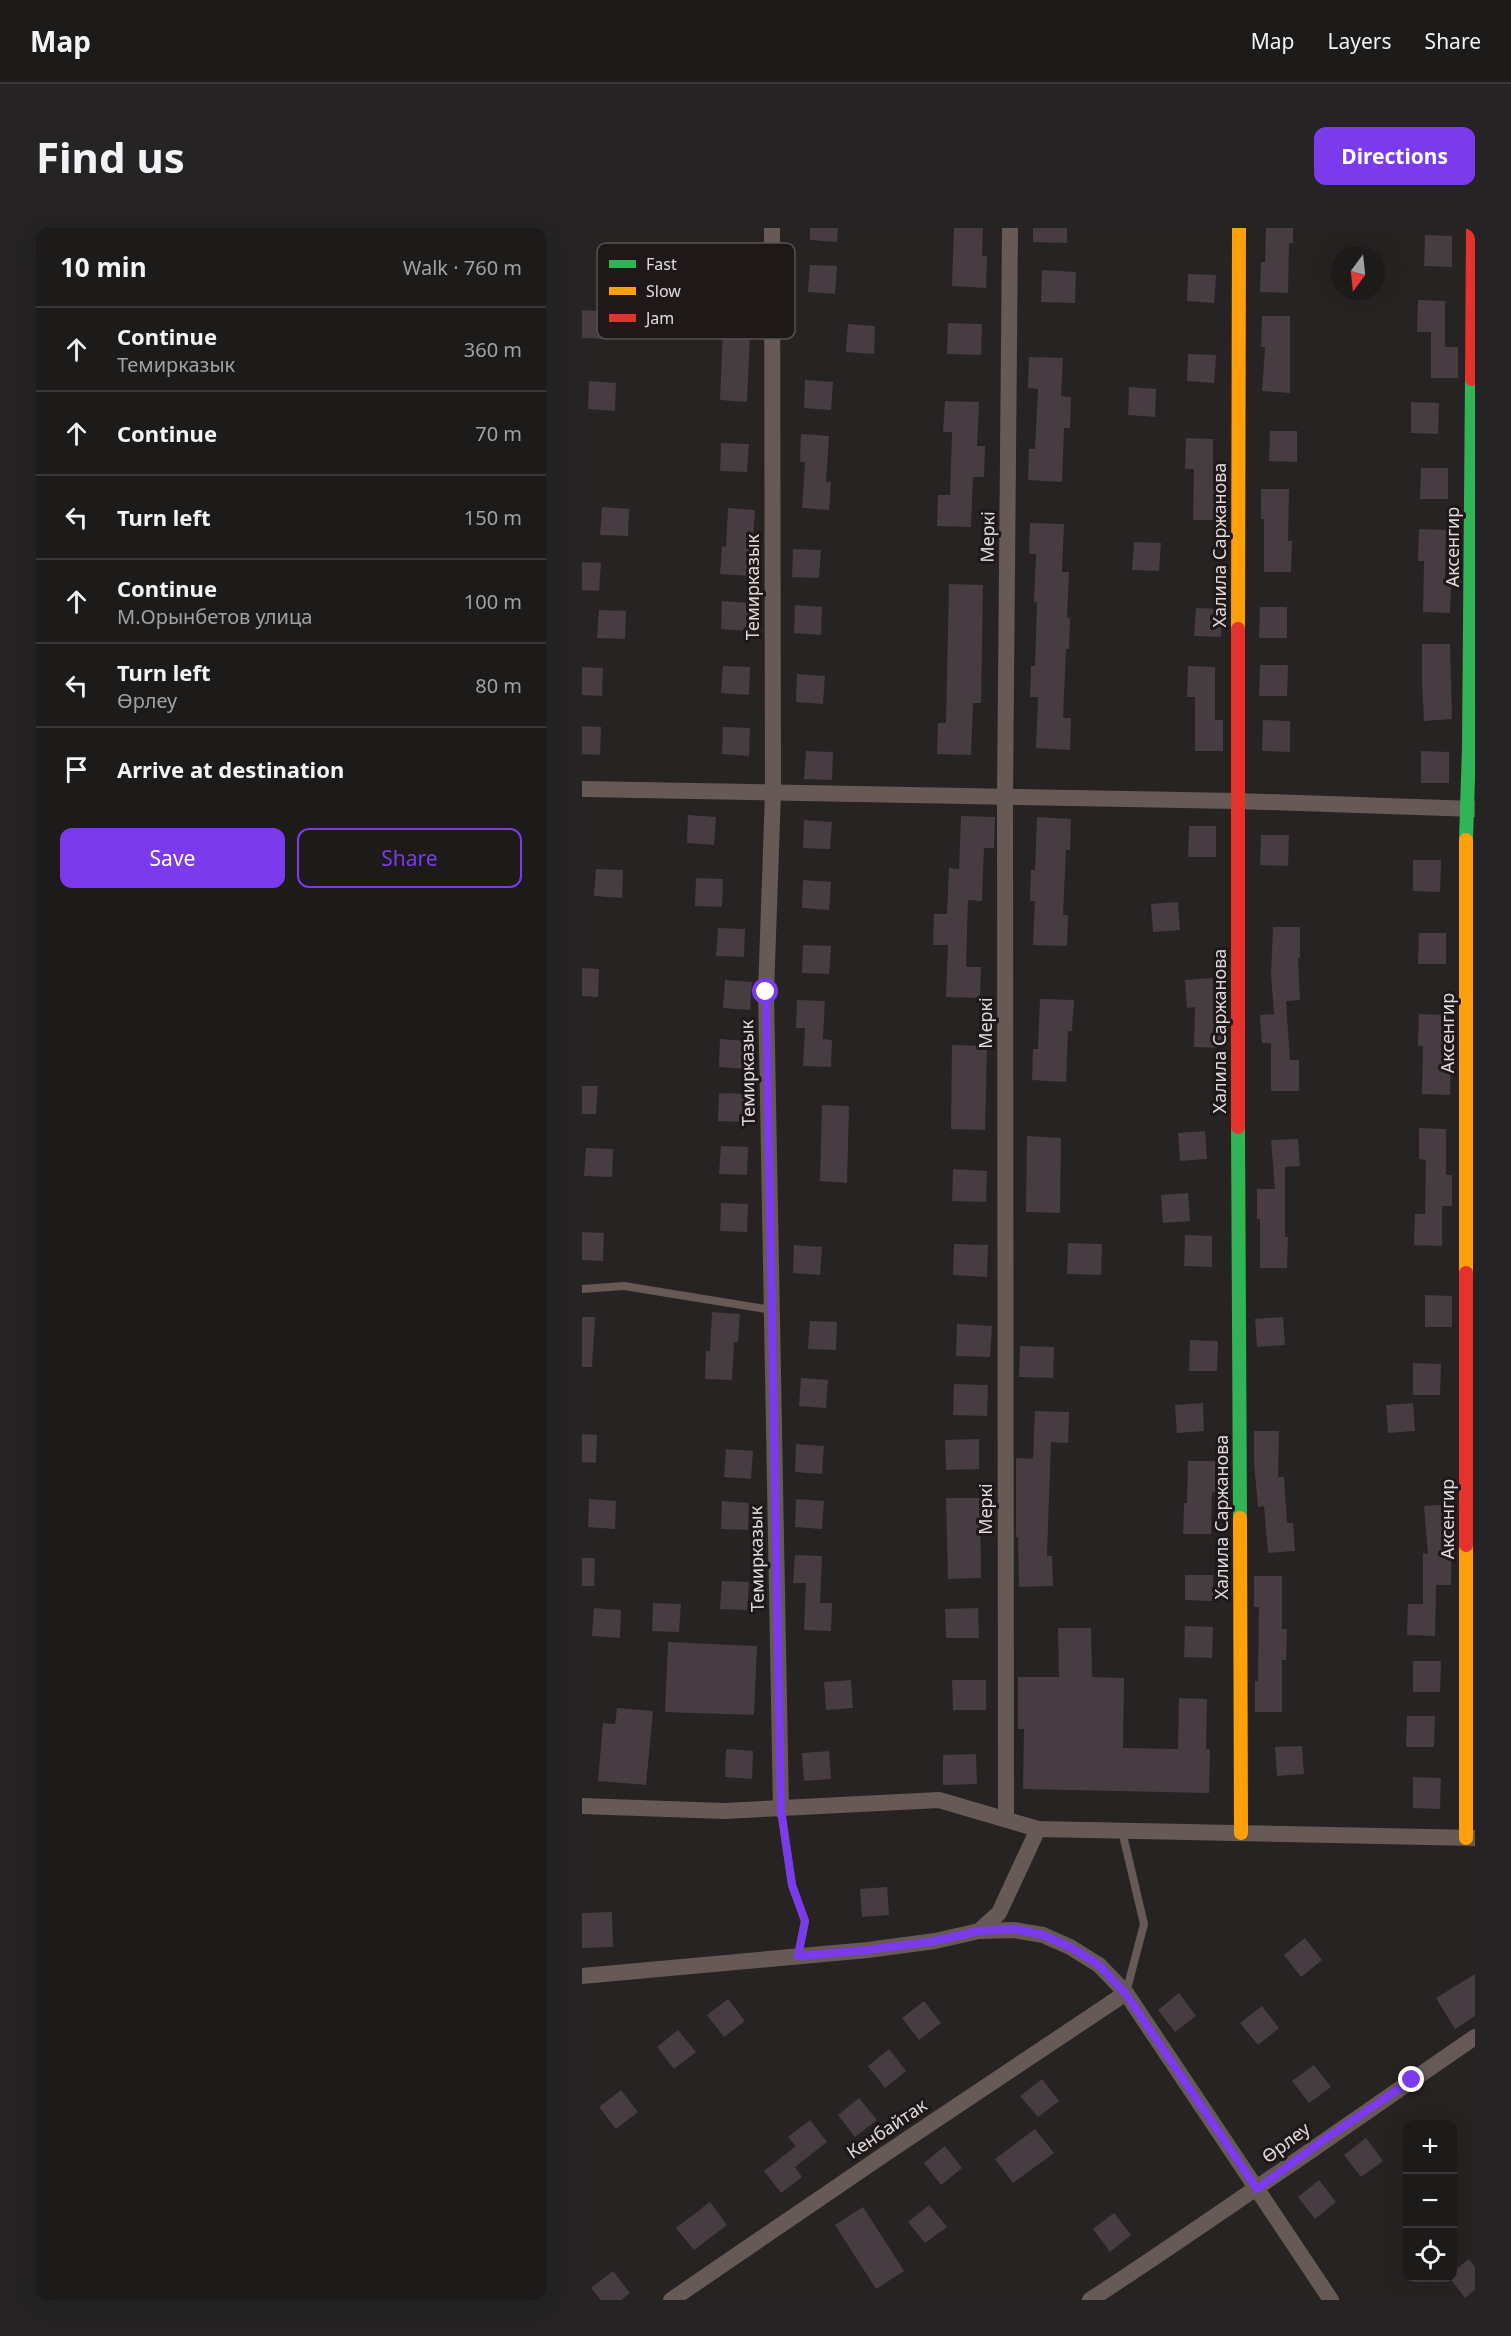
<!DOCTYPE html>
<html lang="en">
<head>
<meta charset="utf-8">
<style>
	:root { --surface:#1d1a1a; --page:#252323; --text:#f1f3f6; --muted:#a0a1a2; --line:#3b3839; --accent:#7c3aed }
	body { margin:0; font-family:"Noto Sans",sans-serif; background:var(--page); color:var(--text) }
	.controls { position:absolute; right:18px; bottom:18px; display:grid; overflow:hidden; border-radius:12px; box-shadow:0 6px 24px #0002 }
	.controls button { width:54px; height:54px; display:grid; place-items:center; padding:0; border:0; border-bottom:2px solid var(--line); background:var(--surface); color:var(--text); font:30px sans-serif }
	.compass { position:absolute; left:749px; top:18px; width:54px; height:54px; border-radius:50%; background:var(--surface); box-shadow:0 6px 24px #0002; rotate:195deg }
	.stop { position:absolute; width:18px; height:18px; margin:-14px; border:4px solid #7c3aed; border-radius:50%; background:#fff }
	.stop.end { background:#7c3aed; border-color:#fff; box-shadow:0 2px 6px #0008 }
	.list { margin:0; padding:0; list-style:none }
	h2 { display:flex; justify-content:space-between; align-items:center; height:78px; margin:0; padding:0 24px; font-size:26px }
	h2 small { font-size:20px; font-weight:400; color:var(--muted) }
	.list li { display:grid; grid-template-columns:39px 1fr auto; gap:18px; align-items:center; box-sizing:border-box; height:84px; padding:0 24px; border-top:2px solid var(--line) }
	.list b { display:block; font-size:22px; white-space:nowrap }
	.list p { margin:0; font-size:20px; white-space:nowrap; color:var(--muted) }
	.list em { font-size:20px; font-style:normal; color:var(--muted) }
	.actions { display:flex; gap:12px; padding:18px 24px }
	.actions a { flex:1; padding:14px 0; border:2px solid var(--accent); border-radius:12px; text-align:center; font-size:21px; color:var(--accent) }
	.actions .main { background:var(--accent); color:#fff }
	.icon { flex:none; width:33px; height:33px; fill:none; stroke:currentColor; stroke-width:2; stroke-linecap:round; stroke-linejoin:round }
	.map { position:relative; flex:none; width:893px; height:2072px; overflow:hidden; border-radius:12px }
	header { display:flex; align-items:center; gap:36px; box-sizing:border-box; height:84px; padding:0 30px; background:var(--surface); border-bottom:2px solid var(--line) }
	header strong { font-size:28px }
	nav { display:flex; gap:33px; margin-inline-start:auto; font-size:21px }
	.intro { display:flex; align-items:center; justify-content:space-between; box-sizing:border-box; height:144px; padding:0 36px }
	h1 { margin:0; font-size:42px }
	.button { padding:15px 27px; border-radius:12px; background:var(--accent); color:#fff; font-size:21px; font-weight:700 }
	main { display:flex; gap:36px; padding:0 36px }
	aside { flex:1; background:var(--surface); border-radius:12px; box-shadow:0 6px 24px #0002 }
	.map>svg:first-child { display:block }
	.building { fill:#463c41 }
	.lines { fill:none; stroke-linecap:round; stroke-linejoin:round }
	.lane { stroke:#675956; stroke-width:8 }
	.street { stroke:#675956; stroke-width:16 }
	.fast { stroke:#30b455; stroke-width:14 }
	.slow { stroke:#ff9f0a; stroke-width:14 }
	.jam { stroke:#e5322d; stroke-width:14 }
	.route { stroke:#7c3aed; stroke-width:8 }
	.labels { text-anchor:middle; stroke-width:6; stroke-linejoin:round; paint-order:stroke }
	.street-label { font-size:18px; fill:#e0dadb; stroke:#1f1819 }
	.key { fill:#1f1819; stroke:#595253; stroke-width:1.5 }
	.key-label { font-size:16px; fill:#e0dadb }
</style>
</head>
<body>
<header>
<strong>Map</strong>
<nav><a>Map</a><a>Layers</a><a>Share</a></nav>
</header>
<div class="intro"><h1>Find us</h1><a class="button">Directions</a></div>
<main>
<aside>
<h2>10 min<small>Walk · 760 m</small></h2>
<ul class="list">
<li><svg class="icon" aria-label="ahead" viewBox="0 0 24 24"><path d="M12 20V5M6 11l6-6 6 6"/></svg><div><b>Continue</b><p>Темирказык</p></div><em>360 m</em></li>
<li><svg class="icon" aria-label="ahead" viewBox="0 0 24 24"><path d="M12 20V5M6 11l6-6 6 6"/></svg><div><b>Continue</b></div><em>70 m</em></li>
<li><svg class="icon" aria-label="left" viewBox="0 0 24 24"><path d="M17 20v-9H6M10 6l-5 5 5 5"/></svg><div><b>Turn left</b></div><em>150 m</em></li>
<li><svg class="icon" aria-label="ahead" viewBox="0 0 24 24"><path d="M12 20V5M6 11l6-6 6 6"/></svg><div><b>Continue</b><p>М.Орынбетов улица</p></div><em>100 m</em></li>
<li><svg class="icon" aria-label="left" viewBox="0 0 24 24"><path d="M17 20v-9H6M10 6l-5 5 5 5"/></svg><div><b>Turn left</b><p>Өрлеу</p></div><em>80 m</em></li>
<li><svg class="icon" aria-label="arrive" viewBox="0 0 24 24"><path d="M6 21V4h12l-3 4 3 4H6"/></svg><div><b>Arrive at destination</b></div></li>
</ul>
<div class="actions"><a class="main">Save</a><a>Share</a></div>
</aside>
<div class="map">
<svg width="893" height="2072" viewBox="0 0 893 2072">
	<rect width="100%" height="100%" fill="#272323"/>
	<!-- building -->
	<g class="building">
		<path d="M228,0H256L255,14L228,12Z"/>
		<path d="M372,0H401L400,28H405L404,60L370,58Z"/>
		<path d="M451,0H485V15L451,14Z"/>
		<path d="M684,0H711V15H707L706,65L678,64L679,34H683Z"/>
		<path d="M843,7L870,8V39L842,38Z"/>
		<path d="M228,37L255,38L253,66L226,64Z"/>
		<path d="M460,42L494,44L493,75L459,74Z"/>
		<path d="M606,46L634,47L632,75L605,73Z"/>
		<path d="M836,72L863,73V119H876V150H849V104H835Z"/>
		<path d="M0,82L27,84L25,111L0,110Z"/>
		<path d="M680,88H708V165L680,163L683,119H679Z"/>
		<path d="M366,95L400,96L399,127L365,126Z"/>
		<path d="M266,96L293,98L292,126L264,124Z"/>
		<path d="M141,104L168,106L165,174L138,172Z"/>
		<path d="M606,126L634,127L632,155L605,153Z"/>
		<path d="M447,129L481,130L479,168L489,169L488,200H482L480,254L446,252L447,221H453L456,161L446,160Z"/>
		<path d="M223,152L251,154L249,182L222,180Z"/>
		<path d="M7,153L34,155L33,183L6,181Z"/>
		<path d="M547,159L574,161L573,189L546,187Z"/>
		<path d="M363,173L397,174L395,218H403L402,249H391L389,299L355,298L356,267H368L370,204H361Z"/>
		<path d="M829,174L857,175L856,206L829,205Z"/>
		<path d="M688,203H715V234L687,233Z"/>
		<path d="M219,206L247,208L244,254H249L247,282L220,280L223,234H218Z"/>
		<path d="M604,210L631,211V261H640L639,292H611L612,241H603Z"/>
		<path d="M139,215L167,216L165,244L138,243Z"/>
		<path d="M839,240H866V271H838Z"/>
		<path d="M679,261H707L706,313H710L709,344H682V291H679Z"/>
		<path d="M20,279L47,281L46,308L18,307Z"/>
		<path d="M146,280L173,282L171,310H167L166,348L138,346L140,318L144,319Z"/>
		<path d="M448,295L482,296L480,344H487L485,390H488L487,421H484L481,490H489L488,522L454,520L456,469H448L449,438H453L455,374H452L454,326H447Z"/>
		<path d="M837,301L864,302L863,354H869L868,385L841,384L842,333H836Z"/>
		<path d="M552,314L579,315L577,343L550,342Z"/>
		<path d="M211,321L239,322L237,350L210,349Z"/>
		<path d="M0,334L19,335L17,363L0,362Z"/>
		<path d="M367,356L401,357L399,475H391L389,527L355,526L356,495H364Z"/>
		<path d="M140,373L168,375L166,403L139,401Z"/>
		<path d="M213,377L240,379L239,407L212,405Z"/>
		<path d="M678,379H705V410H677Z"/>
		<path d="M614,380L641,381L639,409L612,408Z"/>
		<path d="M17,382L44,383L43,411L15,410Z"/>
		<path d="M840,416H868L870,491L842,493L840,456Z"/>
		<path d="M678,437H706L705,468H677Z"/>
		<path d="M141,438L168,439L167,467L139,465Z"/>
		<path d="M606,438L633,439V492H641V523H613V469H605Z"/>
		<path d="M0,439L21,440L20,468L0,467Z"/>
		<path d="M215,446L243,448L241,476L214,474Z"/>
		<path d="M681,492L708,493V524L680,523Z"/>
		<path d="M0,498L19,499L18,527L0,526Z"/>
		<path d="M141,499L168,500L167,528L140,526Z"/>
		<path d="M224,523L251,524L250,552L222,551Z"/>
		<path d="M839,523L867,524V555H839Z"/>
		<path d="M106,587L134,589L132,617L105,615Z"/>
		<path d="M379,588L413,589L412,620H402L400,673L386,672L384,739H399L398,770L364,769L366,717H351L352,686H365L367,640L377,641Z"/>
		<path d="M455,589L489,591L488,622H484L481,687H486L485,718L451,717L453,673H448L449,642H453Z"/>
		<path d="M222,592L250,594L248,621L221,620Z"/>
		<path d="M607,598H634V629H606Z"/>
		<path d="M679,607H707L706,638L678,637Z"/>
		<path d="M831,632H859L858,664L831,663Z"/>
		<path d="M14,641L41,642L40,670L12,668Z"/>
		<path d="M114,650L141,651L140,679L113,678Z"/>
		<path d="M221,652L249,654L247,682L220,680Z"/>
		<path d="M596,674L598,702L571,704L569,676Z"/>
		<path d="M691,699H718V730H716L718,772L704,773L708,832H717V863H689V815H680L678,787L692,786L689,746Z"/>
		<path d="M136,700L163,701L162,729L134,728Z"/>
		<path d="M837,705H864V736H836Z"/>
		<path d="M221,717L249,718L247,746L220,745Z"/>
		<path d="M0,740L17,741L16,769L0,768Z"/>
		<path d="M631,750L633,789H640V820L612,819L613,779L605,780L603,752Z"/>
		<path d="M143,752L170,754L168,782L141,780Z"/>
		<path d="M458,771L492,772L490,803H486L484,854L450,852L451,821H456Z"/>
		<path d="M215,772L243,773L241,811L250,812L249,839L221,838L223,800H214Z"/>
		<path d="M837,786L864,787L863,836H869L868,867L840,866L841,818H836Z"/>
		<path d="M138,811L166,813L164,841L137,839Z"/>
		<path d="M370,817L405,818L403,902L369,901Z"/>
		<path d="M0,858H16L14,886H0Z"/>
		<path d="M137,865L165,866L163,894L136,893Z"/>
		<path d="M240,877L267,878L265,955L238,953Z"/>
		<path d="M837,900L864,901V947H870V978H860V1018L832,1017L833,986H843L844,932L837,931Z"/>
		<path d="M623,903L625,931L598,933L596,905Z"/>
		<path d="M445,908L479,910L478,985L444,984Z"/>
		<path d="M716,911L718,938L703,939V1009H706L705,1040H678V991H675V961H693L689,912Z"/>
		<path d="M139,918L166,919L165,947L137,946Z"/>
		<path d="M4,920L31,921L30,949L2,948Z"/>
		<path d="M371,941L405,943L404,974L370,973Z"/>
		<path d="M606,965L608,993L581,995L579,967Z"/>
		<path d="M139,975L166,976L165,1004L138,1003Z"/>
		<path d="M0,1004L22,1005L21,1033L0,1032Z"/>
		<path d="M603,1007L630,1008V1039L602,1038Z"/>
		<path d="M486,1015L520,1016L519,1047L485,1046Z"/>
		<path d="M372,1016L406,1017L405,1049L371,1047Z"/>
		<path d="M212,1017L240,1019L238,1047L211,1045Z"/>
		<path d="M843,1067L870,1068V1099H843Z"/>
		<path d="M130,1084L158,1086L156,1114H152L150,1152L123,1151L124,1123H128Z"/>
		<path d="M0,1089H13L10,1139H0Z"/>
		<path d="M701,1089L703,1117L675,1119L673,1091Z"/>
		<path d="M228,1093L255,1094L254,1122L226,1121Z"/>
		<path d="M375,1096L410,1098L408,1129L374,1128Z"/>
		<path d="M608,1112L636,1113L635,1143H607Z"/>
		<path d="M438,1118L472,1119L471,1150L437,1149Z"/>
		<path d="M831,1135L859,1136L858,1167H831Z"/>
		<path d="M219,1150L246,1152L244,1180L217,1178Z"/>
		<path d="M372,1156L406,1157L405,1188L371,1187Z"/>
		<path d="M621,1175L622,1203L595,1205L593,1177Z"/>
		<path d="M831,1175L833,1203L806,1205L804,1177Z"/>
		<path d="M453,1183L487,1184L486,1215L469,1214L465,1328H470L471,1358L437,1359L436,1309H434V1230L451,1231Z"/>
		<path d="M672,1203H697L696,1249H702L705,1295H711L713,1323L686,1325L682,1278L676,1279L672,1234Z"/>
		<path d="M0,1206L15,1207L14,1235L0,1234Z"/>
		<path d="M397,1211V1241L364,1242L363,1212Z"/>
		<path d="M214,1216L242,1218L240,1246L213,1244Z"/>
		<path d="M144,1221L171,1223L169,1251L142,1249Z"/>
		<path d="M606,1233H633V1264H630L629,1306H601L602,1275H605Z"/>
		<path d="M364,1270H398L399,1350L366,1351Z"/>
		<path d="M7,1271L34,1273L33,1301L6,1299Z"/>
		<path d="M214,1271L242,1273L240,1301L213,1299Z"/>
		<path d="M140,1273L167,1275L166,1302L139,1301Z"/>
		<path d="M870,1276L869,1357H854L853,1408L825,1407L826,1376H841V1325L846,1326L842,1278Z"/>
		<path d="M213,1327L240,1328L238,1375H250L249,1403L222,1402L224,1355H211Z"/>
		<path d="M0,1330H13L12,1358H0Z"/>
		<path d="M603,1347H631V1373L603,1372Z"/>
		<path d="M672,1348H700V1401H705L704,1432H700V1484H673V1453H676L677,1379H672Z"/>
		<path d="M140,1353L167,1354L165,1382L138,1381Z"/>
		<path d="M71,1375L99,1376L97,1404L70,1403Z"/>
		<path d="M12,1380L39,1382L38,1410L10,1408Z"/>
		<path d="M396,1380L397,1410H364L363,1381Z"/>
		<path d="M603,1398L631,1399L630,1430L602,1429Z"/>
		<path d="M476,1400H509L510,1449L542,1450L541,1520L596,1521L597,1470L625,1471L624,1521H628L627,1565L441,1561L442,1501H436V1449H477Z"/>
		<path d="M86,1414L175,1418L172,1487L83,1484Z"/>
		<path d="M831,1433H859L858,1464H831Z"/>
		<path d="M269,1452L271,1480L244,1482L242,1454Z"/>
		<path d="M370,1452H404V1482H371Z"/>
		<path d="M35,1480L71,1483L64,1557L16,1553L21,1495L33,1496Z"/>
		<path d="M825,1488H853L852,1519H824Z"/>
		<path d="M720,1518L722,1546L695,1548L693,1519Z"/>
		<path d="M144,1521L171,1523L170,1551L143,1549Z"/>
		<path d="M247,1523L249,1551L222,1553L220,1525Z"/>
		<path d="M394,1526L395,1556L361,1557V1527Z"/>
		<path d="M831,1549L859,1550L858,1581L831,1580Z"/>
		<path d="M305,1659L307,1687L280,1689L278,1661Z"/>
		<path d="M30,1684L31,1719L0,1720V1685Z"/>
		<path d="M723,1710L740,1732L719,1749L702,1727Z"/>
		<path d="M893,1746V1788L873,1801L854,1770Z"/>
		<path d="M597,1765L614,1788L593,1804L576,1782Z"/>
		<path d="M146,1771L163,1793L142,1809L125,1787Z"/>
		<path d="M342,1773L359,1795L337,1812L320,1790Z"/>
		<path d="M680,1778L697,1800L676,1817L658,1795Z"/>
		<path d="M96,1802L114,1824L92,1841L75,1819Z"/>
		<path d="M307,1821L324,1843L303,1860L286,1838Z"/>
		<path d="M732,1837L749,1859L727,1875L710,1853Z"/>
		<path d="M460,1851L477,1873L456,1889L438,1868Z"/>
		<path d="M39,1862L56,1884L34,1901L17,1879Z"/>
		<path d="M277,1870L295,1892L273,1909L256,1887Z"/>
		<path d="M228,1892L245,1914L213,1939L220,1949L199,1965L182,1943L214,1918L206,1909Z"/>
		<path d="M453,1901L472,1925L431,1955L413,1931Z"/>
		<path d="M784,1910L801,1933L779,1949L762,1927Z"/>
		<path d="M363,1918L380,1940L359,1957L342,1935Z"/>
		<path d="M737,1952L754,1974L733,1991L716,1969Z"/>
		<path d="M128,1974L145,1997L112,2022L94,2000Z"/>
		<path d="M347,1977L365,1999L343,2015L326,1994Z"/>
		<path d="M281,1979L322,2043L294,2061L253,1997Z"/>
		<path d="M532,1985L549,2007L528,2024L511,2001Z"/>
		<path d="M887,2031L893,2039V2062L883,2070L867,2049H870V2044Z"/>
		<path d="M31,2043L48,2065L39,2072H19L9,2060Z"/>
	</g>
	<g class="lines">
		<!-- lane -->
		<g class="lane">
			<path d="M0,1061L42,1058L190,1082"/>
			<path d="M199,1582L210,1657L223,1693L216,1728"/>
			<path d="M540,1603L562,1696L544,1765"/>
		</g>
		<!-- street -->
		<g class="street">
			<path d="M190,0L191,565L184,764L199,1582"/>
			<path d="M0,561L655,573L893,581"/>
			<path d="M0,1578L142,1583L357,1572L456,1601L893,1610"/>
			<path d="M424,1590L423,569L428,0"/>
			<path d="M397,1703L432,1702L461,1707L488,1719L517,1737L544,1765L749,2072"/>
			<path d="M0,1748L286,1722L353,1713L397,1703L417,1685L456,1601"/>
			<path d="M89,2072L303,1926L544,1765"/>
			<path d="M508,2072C638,1987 765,1897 893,1809"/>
		</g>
		<!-- fast -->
		<g class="fast">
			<path d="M884,612L887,519L890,151"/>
			<path d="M656,899L658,1290"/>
		</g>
		<!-- slow -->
		<g class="slow">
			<path d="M656,401L657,0"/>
			<path d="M884,612V1045"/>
			<path d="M658,1290L659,1605"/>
			<path d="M884,1317V1610"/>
		</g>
		<!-- jam -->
		<g class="jam">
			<path d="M890,151L891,0"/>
			<path d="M656,401V899"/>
			<path d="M884,1045V1317"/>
		</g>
	</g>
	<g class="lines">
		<!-- route -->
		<path class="route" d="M184,764L199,1582L210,1657L223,1693L216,1728L286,1722L353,1713L397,1703L432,1701L461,1707L488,1719L517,1737L544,1766L675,1961L743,1911L830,1852"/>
	</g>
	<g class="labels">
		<!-- street labels -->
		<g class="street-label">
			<text transform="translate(406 309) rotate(-89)" y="6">Меркі</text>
			<text transform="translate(638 317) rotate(-90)" y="6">Халила Саржанова</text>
			<text transform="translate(871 319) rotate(-90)" y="6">Аксенгир</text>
			<text transform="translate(171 359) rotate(-90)" y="6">Темирказык</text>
			<text transform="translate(404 795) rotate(-90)" y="6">Меркі</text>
			<text transform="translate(638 803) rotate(-90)" y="6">Халила Саржанова</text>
			<text transform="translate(866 805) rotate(-90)" y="6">Аксенгир</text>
			<text transform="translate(166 845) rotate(-91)" y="6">Темирказык</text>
			<text transform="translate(404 1281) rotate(-90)" y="6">Меркі</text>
			<text transform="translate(640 1289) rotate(-90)" y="6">Халила Саржанова</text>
			<text transform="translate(866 1291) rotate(-90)" y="6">Аксенгир</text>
			<text transform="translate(175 1331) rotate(-91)" y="6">Темирказык</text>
			<text transform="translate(305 1901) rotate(-34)" y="6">Кенбайтак</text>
			<text transform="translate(704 1915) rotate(-37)" y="6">Өрлеу</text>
		</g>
	</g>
	<!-- legend -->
	<rect x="15" y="15" width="198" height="96" rx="9" class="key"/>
	<rect x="27" y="32" width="27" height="8" fill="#30b455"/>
	<rect x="27" y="59" width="27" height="8" fill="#ff9f0a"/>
	<rect x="27" y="86" width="27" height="8" fill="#e5322d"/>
	<g class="key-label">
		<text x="64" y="42">Fast</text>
		<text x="64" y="69">Slow</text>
		<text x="64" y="96">Jam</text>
	</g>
</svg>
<div class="controls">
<button>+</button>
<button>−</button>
<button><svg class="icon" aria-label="locate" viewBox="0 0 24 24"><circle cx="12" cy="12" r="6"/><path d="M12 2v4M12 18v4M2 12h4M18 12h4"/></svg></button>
</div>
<svg class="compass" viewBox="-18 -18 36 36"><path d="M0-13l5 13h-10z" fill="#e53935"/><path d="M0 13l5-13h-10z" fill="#a0a1a2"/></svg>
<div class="stop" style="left:184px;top:764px"></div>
<div class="stop end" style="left:830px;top:1852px"></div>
</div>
</main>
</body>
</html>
